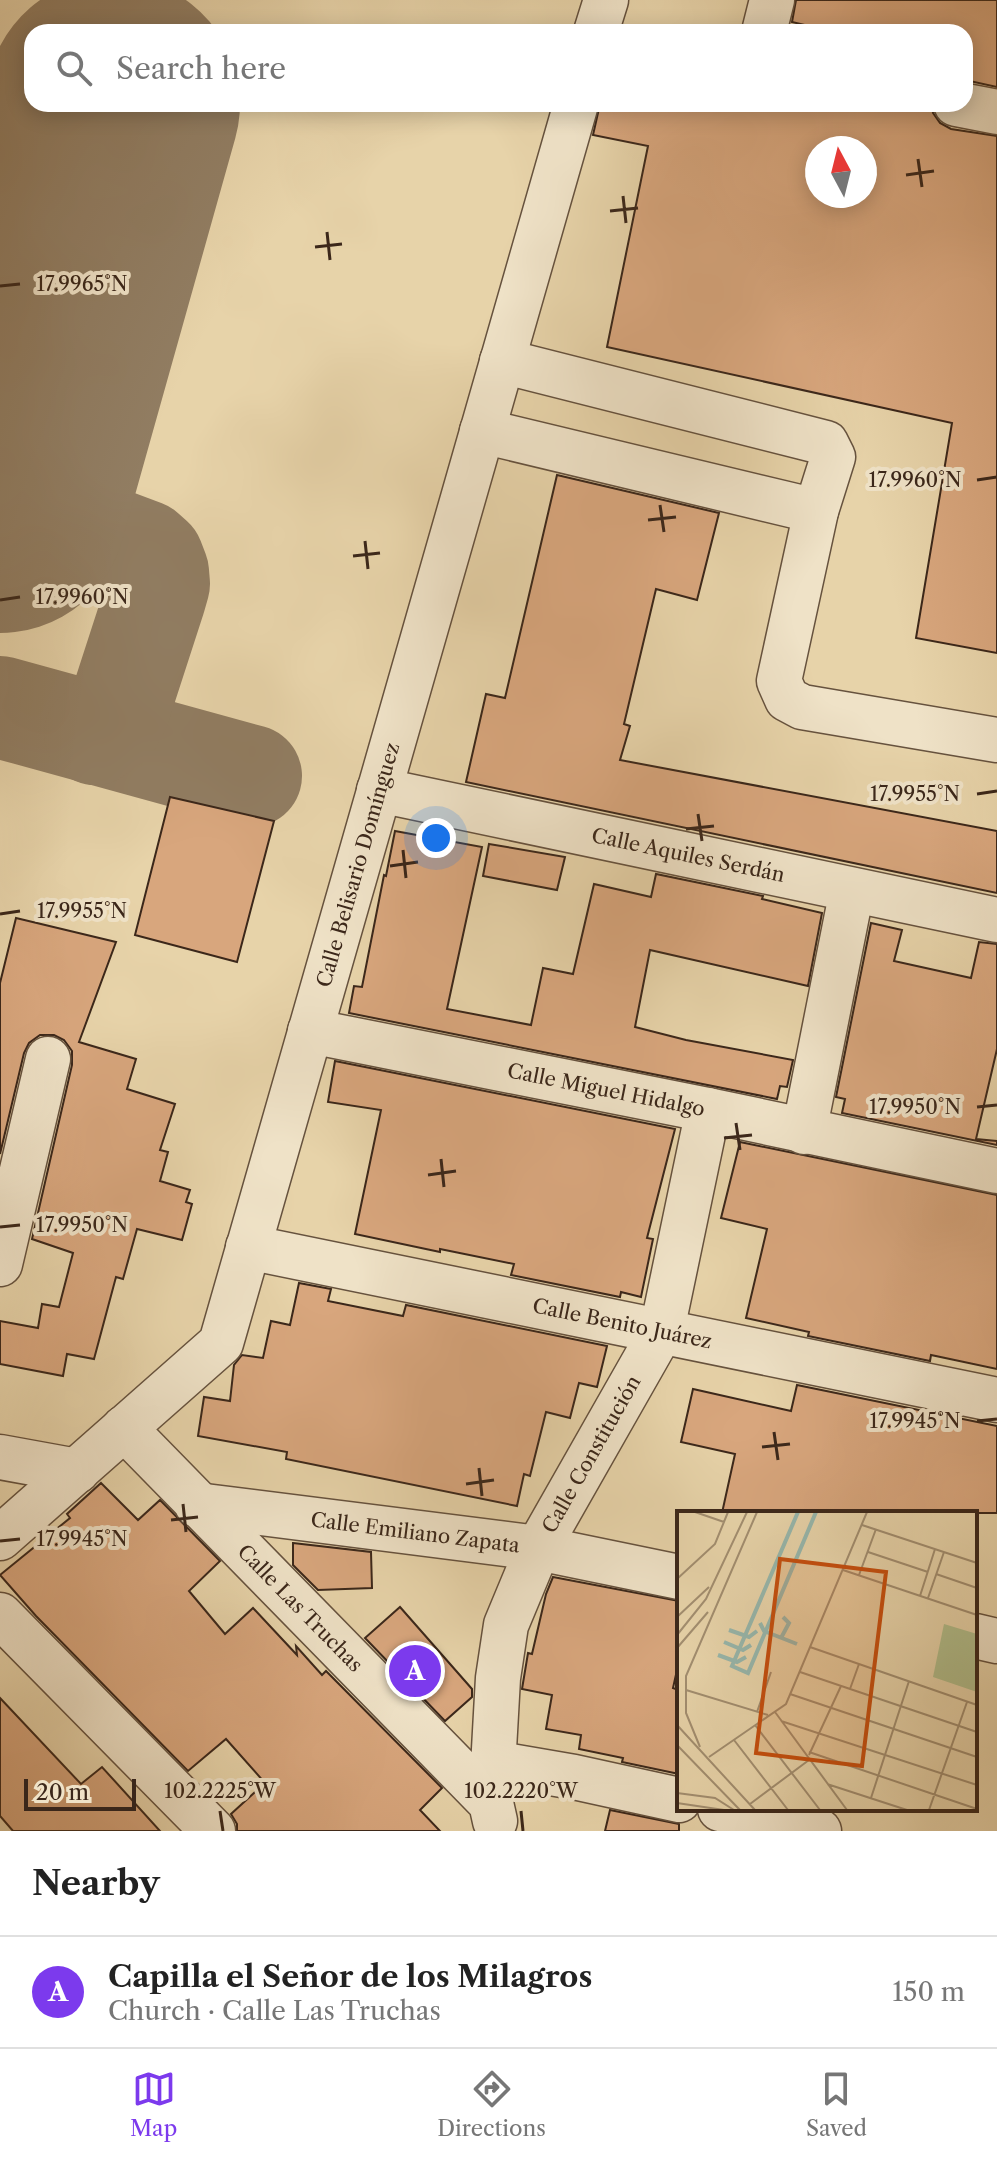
<!DOCTYPE html>
<html lang="en">
<head>
<meta charset="utf-8">
<style>
	:root { --surface:#fff; --page:#f2f2f2; --text:#222; --muted:#767676; --line:#e0e0e0; --accent:#7c3aed }
	body { margin:0; font-family:"Libre Caslon Text",serif; background:var(--page); color:var(--text) }
	.compass { position:absolute; left:805px; top:136px; width:72px; height:72px; border-radius:50%; background:var(--surface); box-shadow:0 4px 20px #0003; rotate:353deg }
	.scale { position:absolute; left:24px; bottom:20px; width:112px; box-sizing:border-box; padding-left:8px; border:4px solid #3b271a; border-top:0; font-size:22px; line-height:28px; white-space:nowrap; color:#3b271a; -webkit-text-stroke:6px #efe2c7; paint-order:stroke }
	.you { position:absolute; left:436px; top:838px; width:28px; height:28px; margin:-20px; border:6px solid #fff; border-radius:50%; background:#1a73e8; box-shadow:0 0 0 12px #1a73e833 }
	.badge { display:grid; place-items:center; width:52px; height:52px; border-radius:50%; background:var(--accent); color:#fff; font-size:26px; font-weight:700 }
	.pin { position:absolute; translate:-50% -50%; border:4px solid #fff; box-shadow:0 2px 8px #0006 }
	.list { margin:0; padding:0; list-style:none }
	h2 { display:flex; justify-content:space-between; align-items:center; height:104px; margin:0; padding:0 32px; font-size:34px }
	h2 small { font-size:26px; font-weight:400; color:var(--muted) }
	.list li { display:grid; grid-template-columns:52px 1fr auto; gap:24px; align-items:center; box-sizing:border-box; height:112px; padding:0 32px; border-top:2px solid var(--line) }
	.list b { display:block; font-size:30px; white-space:nowrap }
	.list p { margin:0; font-size:26px; white-space:nowrap; color:var(--muted) }
	.list em { font-size:26px; font-style:normal; color:var(--muted) }
	.icon { flex:none; width:44px; height:44px; fill:none; stroke:currentColor; stroke-width:2; stroke-linecap:round; stroke-linejoin:round }
	.map { position:relative; flex:none; width:997px; height:1831px; overflow:hidden }
	.search { position:absolute; background:var(--surface); box-shadow:0 4px 20px #0003; left:24px; right:24px; top:24px; height:88px; display:flex; align-items:center; gap:20px; box-sizing:border-box; padding:0 28px; border-radius:24px; color:var(--muted); font-size:30px }
	.sheet { height:216px; background:var(--surface) }
	nav { display:flex; justify-content:space-around; align-items:center; box-sizing:border-box; height:112px; border-top:2px solid var(--line); background:var(--surface); font-size:22px; color:var(--muted) }
	nav a { display:grid; justify-items:center; gap:4px }
	nav .on { color:var(--accent) }
	.map>svg:first-child { display:block }
	.lines { fill:none; stroke-linecap:round; stroke-linejoin:round }
	.taxiway { stroke:#917d62; stroke-width:102 }
	.runway { stroke:#917d62; stroke-width:254 }
	.building { fill:#d8a67d; stroke:#3b271a; stroke-width:2; fill-rule:evenodd }
	.minor-casing { stroke:#66523e; stroke-width:47 }
	.minor { stroke:#efe2c7; stroke-width:44 }
	.ticks { fill:none; stroke:#3b271a; stroke-width:3 }
	.labels { text-anchor:middle; stroke-width:8; stroke-linejoin:round; paint-order:stroke }
	.street-label { font-size:20px; fill:#3b271a; stroke:#efe2c7 }
	.inset-river { fill:none; stroke:#97b7ac; stroke-width:4 }
	.inset-road { fill:none; stroke:#a28e70; stroke-width:2 }
	.view { fill:#c54f0f; fill-opacity:0.15; stroke:#c54f0f; stroke-width:4 }
	.inset-edge { fill:none; stroke:#3b271a; stroke-width:4 }
	.ticks-label { font-size:20px; text-anchor:middle; fill:#3b271a; stroke:#efe2c7; stroke-width:8; stroke-linejoin:round; paint-order:stroke }
</style>
</head>
<body>
<div class="map">
<svg width="997" height="1831" viewBox="0 0 997 1831">
	<rect width="100%" height="100%" fill="#e7d3a9"/>
	<filter id="stains"><feTurbulence type="fractalNoise" baseFrequency=".0025" numOctaves="4"/><feColorMatrix values="0 0 0 0 .2 0 0 0 0 .09 0 0 0 0 .02 0 0 0 .5 -.17"/></filter>
	<radialGradient id="worn" r=".72"><stop offset=".6" stop-color="#630" stop-opacity="0"/><stop offset="1" stop-color="#630" stop-opacity=".3"/></radialGradient>
	<g class="lines">
		<!-- taxiway -->
		<g class="taxiway">
			<path d="M0,707L251,776"/>
			<path d="M95,734L111,723L119,709L155,598L159,584L158,572L153,559L144,551L96,533"/>
		</g>
		<!-- runway -->
		<path class="runway" d="M0,506L113,104"/>
	</g>
	<!-- building -->
	<g class="building">
		<path d="M796,0H997V87L965,80V32H834L792,22Z"/>
		<path d="M600,104H932L933,113L940,123L951,129L997,136V653L916,638L952,423L607,347L648,146L593,135ZM817,148H865V196H817Z"/>
		<path d="M557,475L719,513L697,600L656,589L624,724L630,726L620,760L997,831V893L466,782L486,694L505,698Z"/>
		<path d="M170,797L274,821L237,962L135,935Z"/>
		<path d="M395,831L482,847L447,1009L531,1025L543,968L573,974L594,884L651,897L656,874L763,896L762,899L822,913L808,986L650,950L635,1027L686,1040L793,1060L787,1087L780,1086L777,1099L349,1013L354,986L362,987L384,875L386,876Z"/>
		<path d="M489,844L565,857L557,890L483,876Z"/>
		<path d="M16,918L116,942L79,1042L136,1059L127,1089L175,1104L160,1150L168,1152L160,1181L190,1190L186,1202L192,1204L182,1240L137,1229L123,1279L116,1277L94,1359L67,1354L63,1376L0,1364V1321L38,1328L42,1304L59,1307L73,1253L32,1239L72,1065V1051L64,1040L54,1035H40L29,1043L24,1053L0,1154V983Z"/>
		<path d="M871,923L902,930L894,961L971,978L979,942L997,944V1049L976,1139L997,1141V1145L842,1113L845,1099L836,1097Z"/>
		<path d="M335,1061L675,1129L647,1238L653,1239L641,1297L621,1292L620,1297L511,1275L514,1264L440,1249V1252L355,1234L381,1110L328,1102Z"/>
		<path d="M740,1142L997,1195V1369L931,1355L930,1361L808,1336L809,1332L746,1318L767,1229L721,1218Z"/>
		<path d="M299,1283L331,1289L328,1301L403,1316L406,1305L607,1346L597,1387L579,1383L570,1418L546,1412L530,1476L524,1474L517,1506L286,1459L287,1452L198,1436L204,1397L230,1401L234,1365L242,1355L263,1358L271,1321L290,1325Z"/>
		<path d="M797,1385L997,1426V1513H722L735,1454L681,1442L693,1389L791,1411Z"/>
		<path d="M101,1483L138,1520L160,1500L220,1561L189,1591L225,1634L253,1608L297,1655L296,1646L322,1675L326,1671L442,1788L420,1810L440,1831H237V1824L231,1814L265,1783L226,1739L188,1771L36,1616L0,1575L70,1518L67,1514Z"/>
		<path d="M293,1543L371,1552L372,1588L318,1590L293,1565Z"/>
		<path d="M553,1577L679,1601V1661L673,1688L679,1690V1774L622,1762L623,1758L579,1749L581,1735L546,1729L552,1695L522,1689L528,1653L532,1654L546,1594Z"/>
		<path d="M400,1607L472,1689V1697L445,1721L365,1638Z"/>
		<path d="M0,1698L81,1784L102,1767L160,1831H13L0,1816Z"/>
		<path d="M610,1810L679,1824V1831H605Z"/>
	</g>
	<g class="lines">
		<!-- minor casing -->
		<g class="minor-casing">
			<g id="minor">
				<path d="M596,32L606,0"/>
				<path d="M764,32L772,0"/>
				<path d="M956,104L997,112"/>
				<path d="M502,361L826,443L833,457L816,511L779,681L787,699L802,707L997,740"/>
				<path d="M482,431L816,511"/>
				<path id="s1" d="M379,790L997,920"/>
				<path id="s2" d="M310,1031L708,1110L997,1171"/>
				<path d="M804,1132L852,890"/>
				<path id="s3" d="M248,1247L997,1400"/>
				<path d="M0,1264L48,1059"/>
				<path id="s4" d="M124,1428L491,1803L495,1821"/>
				<path d="M0,1457L77,1471"/>
				<path id="s5" d="M197,1505L538,1548L679,1577"/>
				<path id="s6" d="M0,1538L221,1343L576,104"/>
				<path d="M0,1615L213,1831"/>
				<path d="M975,1636L997,1641"/>
				<path d="M493,1763L574,1777L679,1800"/>
				<path id="s7" d="M491,1803L498,1678L506,1625L538,1548L662,1330L708,1110"/>
				<path d="M720,1809L819,1831"/>
			</g>
		</g>
		<!-- minor -->
		<use href="#minor" class="minor"/>
	</g>
	<!-- ticks -->
	<path class="ticks" d="M918,159L922,187M906,175L934,171M623,196L626,223M610,211L638,208M327,232L330,260M315,247L342,244M0,286L20,284M977,480L997,477M660,505L664,532M648,520L676,517M365,541L368,569M353,556L380,553M0,600L20,597M977,794L997,791M698,814L702,841M686,829L714,826M403,850L406,878M390,866L418,862M0,914L20,911M977,1107L997,1105M736,1123L740,1150M724,1138L752,1135M441,1159L444,1187M428,1175L456,1171M0,1227L20,1225M977,1421L997,1419M774,1432L778,1460M762,1447L790,1444M479,1468L482,1496M466,1484L494,1480M183,1504L186,1532M171,1520L198,1517M0,1541L20,1539M220,1811L223,1831M521,1811L523,1831"/>
	<g class="labels">
		<!-- street labels -->
		<g class="street-label">
			<text dy="7" stroke="none"><textPath href="#s1" startOffset="316">Calle Aquiles Serdán</textPath></text>
			<text dy="7" stroke="none"><textPath href="#s6" startOffset="792">Calle Belisario Domínguez</textPath></text>
			<text dy="7" stroke="none"><textPath href="#s2" startOffset="302">Calle Miguel Hidalgo</textPath></text>
			<text dy="7" stroke="none"><textPath href="#s3" startOffset="382">Calle Benito Juárez</textPath></text>
			<text dy="7" stroke="none"><textPath href="#s7" startOffset="370">Calle Constitución</textPath></text>
			<text dy="7" stroke="none"><textPath href="#s5" startOffset="220">Calle Emiliano Zapata</textPath></text>
			<text dy="7" stroke="none"><textPath href="#s4" startOffset="252">Calle Las Truchas</textPath></text>
		</g>
	</g>
	<!-- overview -->
	<g transform="translate(677 1511)">
		<rect width="300" height="300" fill="#e7d3a9"/>
		<path d="M267,113L300,123V181L256,166Z" fill="#b1be8c"/>
		<path class="inset-river" d="M121,1L55,155L71,162L139,1M83,112L87,120L120,133M52,119L72,126L80,120M104,127L112,112L106,106M47,131L66,139L74,134M41,144L60,151L69,146"/>
		<path class="inset-road" d="M18,1L47,11M185,14L300,52M191,41L251,61M166,59L300,104M259,63L300,77M182,64L199,18M0,68L38,33L51,1M243,85L258,38M251,87L267,41M0,106L32,76M0,124L29,88L70,1M133,136L300,194M0,137L31,101M123,161L300,221M173,178L182,153M9,179L91,204M113,183L300,246M80,201L94,161M98,201L170,299M104,210L300,274M0,214L78,299M78,214L143,299M57,229L111,299M0,234L63,299M23,236L9,202V165L80,1M132,241L300,298M132,244L164,175M32,246L109,193L190,1M150,273L230,299M0,282L38,287L57,299M194,287L232,170M0,292L47,299M73,293L132,249M252,299L290,191"/>
		<path class="view" d="M103,48L209,61L185,255L79,242Z"/>
		<rect width="300" height="300" class="inset-edge"/>
	</g>
	<g class="ticks-label">
		<text x="82" y="291">17.9965°N</text>
		<text x="915" y="487">17.9960°N</text>
		<text x="82" y="604">17.9960°N</text>
		<text x="915" y="801">17.9955°N</text>
		<text x="82" y="918">17.9955°N</text>
		<text x="915" y="1114">17.9950°N</text>
		<text x="82" y="1232">17.9950°N</text>
		<text x="915" y="1428">17.9945°N</text>
		<text x="82" y="1546">17.9945°N</text>
		<text x="220" y="1798">102.2225°W</text>
		<text x="521" y="1798">102.2220°W</text>
	</g>
	<rect width="100%" height="100%" filter="url(#stains)"/>
	<rect width="100%" height="100%" fill="url(#worn)"/>
</svg>
<svg class="compass" viewBox="-18 -18 36 36"><path d="M0-13l5 13h-10z" fill="#e53935"/><path d="M0 13l5-13h-10z" fill="#767676"/></svg>
<div class="scale">20 m</div>
<div class="you"></div>
<div class="pin badge" style="left:415px;top:1671px">A</div>
<div class="search"><svg class="icon" aria-label="search" viewBox="0 0 24 24"><circle cx="10" cy="10" r="6"/><path d="M15 15l6 6"/></svg>Search here</div>
</div>
<section class="sheet">
<h2>Nearby<small></small></h2>
<ul class="list">
<li><span class="badge">A</span><div><b>Capilla el Señor de los Milagros</b><p>Church · Calle Las Truchas</p></div><em>150 m</em></li>
</ul>
</section>
<nav>
<a class="on"><svg class="icon" aria-label="map" viewBox="0 0 24 24"><path d="M3 6l6-2 6 2 6-2v14l-6 2-6-2-6 2zM9 4v14M15 6v14"/></svg>Map</a>
<a><svg class="icon" aria-label="directions" viewBox="0 0 24 24"><path d="M12 3l9 9-9 9-9-9zM9 14v-3h6M13 9l2 2-2 2"/></svg>Directions</a>
<a><svg class="icon" aria-label="saved" viewBox="0 0 24 24"><path d="M7 4h10v16l-5-4-5 4z"/></svg>Saved</a>
</nav>
</body>
</html>
